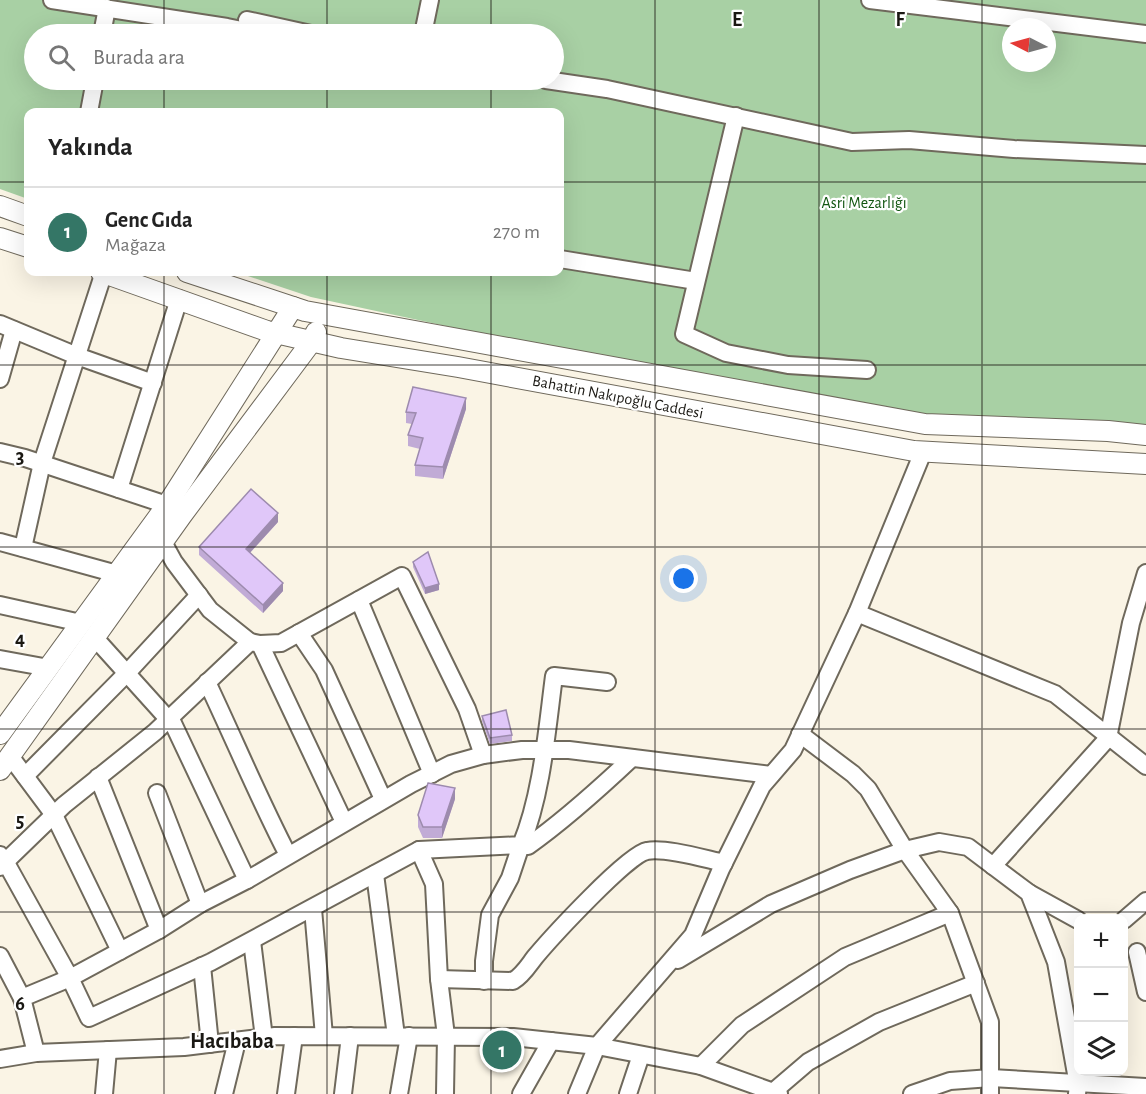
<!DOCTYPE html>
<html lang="tr">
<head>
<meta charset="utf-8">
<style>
	:root { --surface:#fff; --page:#f6f6f6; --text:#222; --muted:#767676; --line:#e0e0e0; --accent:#347666 }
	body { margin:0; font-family:"Alegreya Sans",sans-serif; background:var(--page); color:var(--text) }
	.controls { position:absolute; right:18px; bottom:18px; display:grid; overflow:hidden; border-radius:12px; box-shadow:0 6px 24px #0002 }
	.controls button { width:54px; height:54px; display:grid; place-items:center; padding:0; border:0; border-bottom:2px solid var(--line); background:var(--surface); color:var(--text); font:30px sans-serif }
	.compass { position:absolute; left:1002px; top:18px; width:54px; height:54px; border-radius:50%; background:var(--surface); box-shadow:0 6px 24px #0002; rotate:276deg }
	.you { position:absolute; left:684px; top:579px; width:21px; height:21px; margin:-15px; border:4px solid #fff; border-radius:50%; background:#1a73e8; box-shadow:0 0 0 9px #1a73e833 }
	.badge { display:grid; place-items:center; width:39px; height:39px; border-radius:50%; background:var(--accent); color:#fff; font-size:20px; font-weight:700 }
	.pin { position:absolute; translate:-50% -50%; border:3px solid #fff; box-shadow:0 2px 6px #0006 }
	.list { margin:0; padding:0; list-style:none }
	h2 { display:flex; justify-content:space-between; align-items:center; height:78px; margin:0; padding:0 24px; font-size:26px }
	h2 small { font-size:20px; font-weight:400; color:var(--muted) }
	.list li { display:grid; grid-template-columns:39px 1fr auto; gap:18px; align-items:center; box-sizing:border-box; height:90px; padding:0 24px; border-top:2px solid var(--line) }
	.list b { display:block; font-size:22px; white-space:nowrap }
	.list p { margin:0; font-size:20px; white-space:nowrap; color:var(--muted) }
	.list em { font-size:20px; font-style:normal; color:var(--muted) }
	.icon { flex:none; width:33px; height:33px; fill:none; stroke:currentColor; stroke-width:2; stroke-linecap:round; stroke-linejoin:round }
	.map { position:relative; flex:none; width:1146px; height:1094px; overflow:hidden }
	.search { position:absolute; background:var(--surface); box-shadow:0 6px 24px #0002; left:24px; top:24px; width:540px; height:66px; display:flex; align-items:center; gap:15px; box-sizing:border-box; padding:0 21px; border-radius:33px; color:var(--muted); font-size:22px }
	.panel { position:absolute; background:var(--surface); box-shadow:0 6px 24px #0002; left:24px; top:108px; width:540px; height:168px; border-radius:12px }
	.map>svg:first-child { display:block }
	.green { fill:#a8d0a4; fill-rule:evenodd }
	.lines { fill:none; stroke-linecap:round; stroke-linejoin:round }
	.minor-casing { stroke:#6f695c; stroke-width:20 }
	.major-casing { stroke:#6f695c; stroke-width:22 }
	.minor { stroke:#fff; stroke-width:16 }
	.major { stroke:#fff; stroke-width:20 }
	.wall { fill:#c1abd6 }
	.shaded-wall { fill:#9d8bae }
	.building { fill:#e0c7f9; stroke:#9d8bae; stroke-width:1.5 }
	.grid { fill:none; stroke:#1a1813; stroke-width:1.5; stroke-opacity:0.55 }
	.labels { text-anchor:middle; stroke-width:4.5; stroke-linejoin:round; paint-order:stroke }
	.park-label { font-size:16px; fill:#125611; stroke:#fff }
	.street-label { font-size:16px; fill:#1a1813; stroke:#fff }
	.district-label { font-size:22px; font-weight:bold; fill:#1a1813; stroke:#fff }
	.grid-label { font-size:20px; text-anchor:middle; font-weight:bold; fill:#1a1813; stroke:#fff; stroke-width:4.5; stroke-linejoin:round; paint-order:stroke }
</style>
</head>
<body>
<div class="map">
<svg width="1146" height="1094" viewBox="0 0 1146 1094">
	<rect width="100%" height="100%" fill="#faf4e5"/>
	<!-- green -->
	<path class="green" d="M0,0H1146V432L917,418L614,362L311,297L236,272H560V112H28V199L0,189ZM1011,27H1047V63H1011ZM34,34H554V80H34Z"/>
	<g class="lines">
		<!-- minor casing -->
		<g class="minor-casing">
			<g id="minor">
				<path d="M52,0L227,27L261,34"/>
				<path d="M870,0L1146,34"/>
				<path d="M247,20L311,34"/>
				<path d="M102,34L107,8"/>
				<path d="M423,34L430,0"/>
				<path d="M546,80L607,89L852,142L909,140L1014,149L1146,155"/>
				<path d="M89,112L95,80"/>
				<path d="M736,116L684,334L726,353L788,365L867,370"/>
				<path d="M560,259L696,281"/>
				<path d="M0,324L77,356L153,383"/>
				<path d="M0,379L14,330"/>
				<path d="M0,452L25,458L167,505"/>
				<path d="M119,489L179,299"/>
				<path d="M0,542L117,574"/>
				<path d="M163,542L174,562L210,610L250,642"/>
				<path d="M23,548L42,463L104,272"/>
				<path d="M359,600L432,774"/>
				<path d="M0,605L81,623"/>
				<path d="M857,613L1055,694L1146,766"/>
				<path d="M299,633L324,670L383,799"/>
				<path d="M95,638L168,719"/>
				<path d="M260,644L281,643L402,576L467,709L483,755"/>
				<path d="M0,659L49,668"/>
				<path d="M207,682C234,739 259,799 288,855"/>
				<path d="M170,717L247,880"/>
				<path d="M800,734L853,774L868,789L905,850L950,913L990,1022V1094"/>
				<path d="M10,756L54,815L120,951"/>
				<path d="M25,776L127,673L199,595"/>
				<path d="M98,777L159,930"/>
				<path d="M157,793L200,904"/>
				<path d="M419,850L434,884L439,979L446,1036L445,1094"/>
				<path d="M0,855L5,861L70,978L159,930L200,904L247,880L411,784L451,764L483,755L522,750H569L771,775"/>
				<path d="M993,866L1108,738L1131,623L1146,573"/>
				<path d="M0,867L64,805L155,732L250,642L260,644L344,822"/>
				<path d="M375,874L396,1036"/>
				<path d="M1029,893L1078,920"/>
				<path d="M313,909L324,1036"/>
				<path d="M1124,920L1146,901"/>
				<path d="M252,941L264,1038"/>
				<path d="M1137,952L1146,992"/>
				<path d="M0,956L22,998"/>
				<path d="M678,960L771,904L850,870L905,850L939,842L968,847L1029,893L1056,962L1078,1085L1077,1094"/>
				<path d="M202,966L210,1044"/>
				<path d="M439,979L513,981C523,975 528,966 535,957C551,938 628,854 647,851C665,847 705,859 724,863"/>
				<path d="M484,981V961L490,915L510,878L521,845L528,846C565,820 599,789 632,758"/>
				<path d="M36,1053L22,998L70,978L89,1018L211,962L419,850L521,845C542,795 547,729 554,676L607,682"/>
				<path d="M0,1059L36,1053L184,1047L275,1036L513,1037L597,1046L693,935L721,869L762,786L793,750L857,613L923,452"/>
				<path d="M701,1066L742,1025L845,957L950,913"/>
				<path d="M774,1091L808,1062L879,1022L976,983"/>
				<path d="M104,1094L108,1050"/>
				<path d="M224,1094L237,1041"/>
				<path d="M286,1094L294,1036"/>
				<path d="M343,1094L350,1036"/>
				<path d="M399,1094L409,1036"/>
				<path d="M521,1094L551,1041"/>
				<path d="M577,1094L597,1046L701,1066L779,1094"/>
				<path d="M628,1094L641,1055"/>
				<path d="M912,1094L950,1081L991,1078L1146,1087"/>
			</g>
		</g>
		<!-- major casing -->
		<g class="major-casing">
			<g id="major">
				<path d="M0,206L28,216"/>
				<path d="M0,238L28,247"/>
				<path d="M101,272L267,331L341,348L458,367L914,451L1146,464"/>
				<path d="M187,272L305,311L925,424L1108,431L1146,435"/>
				<path d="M0,734L167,505L293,307"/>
				<path d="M0,770L182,515L312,341L316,332"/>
			</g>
		</g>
		<!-- minor -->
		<use href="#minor" class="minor"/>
		<!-- major -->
		<use href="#major" class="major"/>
	</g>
	<!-- wall -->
	<g class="wall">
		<path d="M466,409L443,479L415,476V465L420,449L408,446V435L412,424L406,423V412Z"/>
		<path d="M278,522L250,553L283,591L263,613L199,555V547Z"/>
		<path d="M413,562L439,590L425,594L413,567Z"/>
		<path d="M482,716L512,735V741L490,744L482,721Z"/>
		<path d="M455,799L442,838H423L418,827V815Z"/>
	</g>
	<!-- shaded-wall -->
	<g class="shaded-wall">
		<path d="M466,398V409L443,479V467Z"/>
		<path d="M278,513V522L246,557V549Z"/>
		<path d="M283,583V591L263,613V605Z"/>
		<path d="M439,584V590L425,594V588Z"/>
		<path d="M455,788V799L442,838V827Z"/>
	</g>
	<!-- building -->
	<g class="building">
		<path d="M413,387L466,398L443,467L415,465L423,438L408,435L416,413L406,412Z"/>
		<path d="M251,489L278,513L246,549L283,583L263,605L199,547Z"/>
		<path d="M428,552L439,584L425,588L413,562Z"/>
		<path d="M506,710L512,735L490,738L482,716Z"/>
		<path d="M428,783L455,788L442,827H423L418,815Z"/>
	</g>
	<!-- grid -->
	<path class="grid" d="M164,0V34M327,0V34M491,0V34M655,0V1094M819,0V1094M982,0V1094M164,80V112M327,80V112M491,80V112M0,182H28M560,182H1146M164,272V1094M327,272V1094M491,272V1094M0,365H1146M0,547H1146M0,729H1146M0,912H1146"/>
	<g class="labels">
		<!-- park labels -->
		<g class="park-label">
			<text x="864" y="208">Asri Mezarlığı</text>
		</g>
		<!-- street labels -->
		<g class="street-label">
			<text transform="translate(618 396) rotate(11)" y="6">Bahattin Nakıpoğlu Caddesi</text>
		</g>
		<!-- district labels -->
		<g class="district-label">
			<text x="232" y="1048">Hacıbaba</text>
		</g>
	</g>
	<g class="grid-label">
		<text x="737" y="26">E</text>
		<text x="900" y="26">F</text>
		<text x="20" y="463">3</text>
		<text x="20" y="645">4</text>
		<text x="20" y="827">5</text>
		<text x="20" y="1010">6</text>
	</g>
</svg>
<div class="controls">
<button>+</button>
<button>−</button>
<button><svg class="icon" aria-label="layers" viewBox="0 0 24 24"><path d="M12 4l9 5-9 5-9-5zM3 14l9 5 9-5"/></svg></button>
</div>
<svg class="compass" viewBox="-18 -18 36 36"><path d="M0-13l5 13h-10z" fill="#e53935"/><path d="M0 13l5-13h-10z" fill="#767676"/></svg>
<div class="you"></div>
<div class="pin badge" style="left:502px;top:1050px">1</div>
<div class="search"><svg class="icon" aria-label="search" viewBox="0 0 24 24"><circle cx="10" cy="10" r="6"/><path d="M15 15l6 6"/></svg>Burada ara</div>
<section class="panel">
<h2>Yakında<small></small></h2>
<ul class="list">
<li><span class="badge">1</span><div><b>Genc Gıda</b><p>Mağaza</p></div><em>270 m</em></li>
</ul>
</section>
</div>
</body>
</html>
